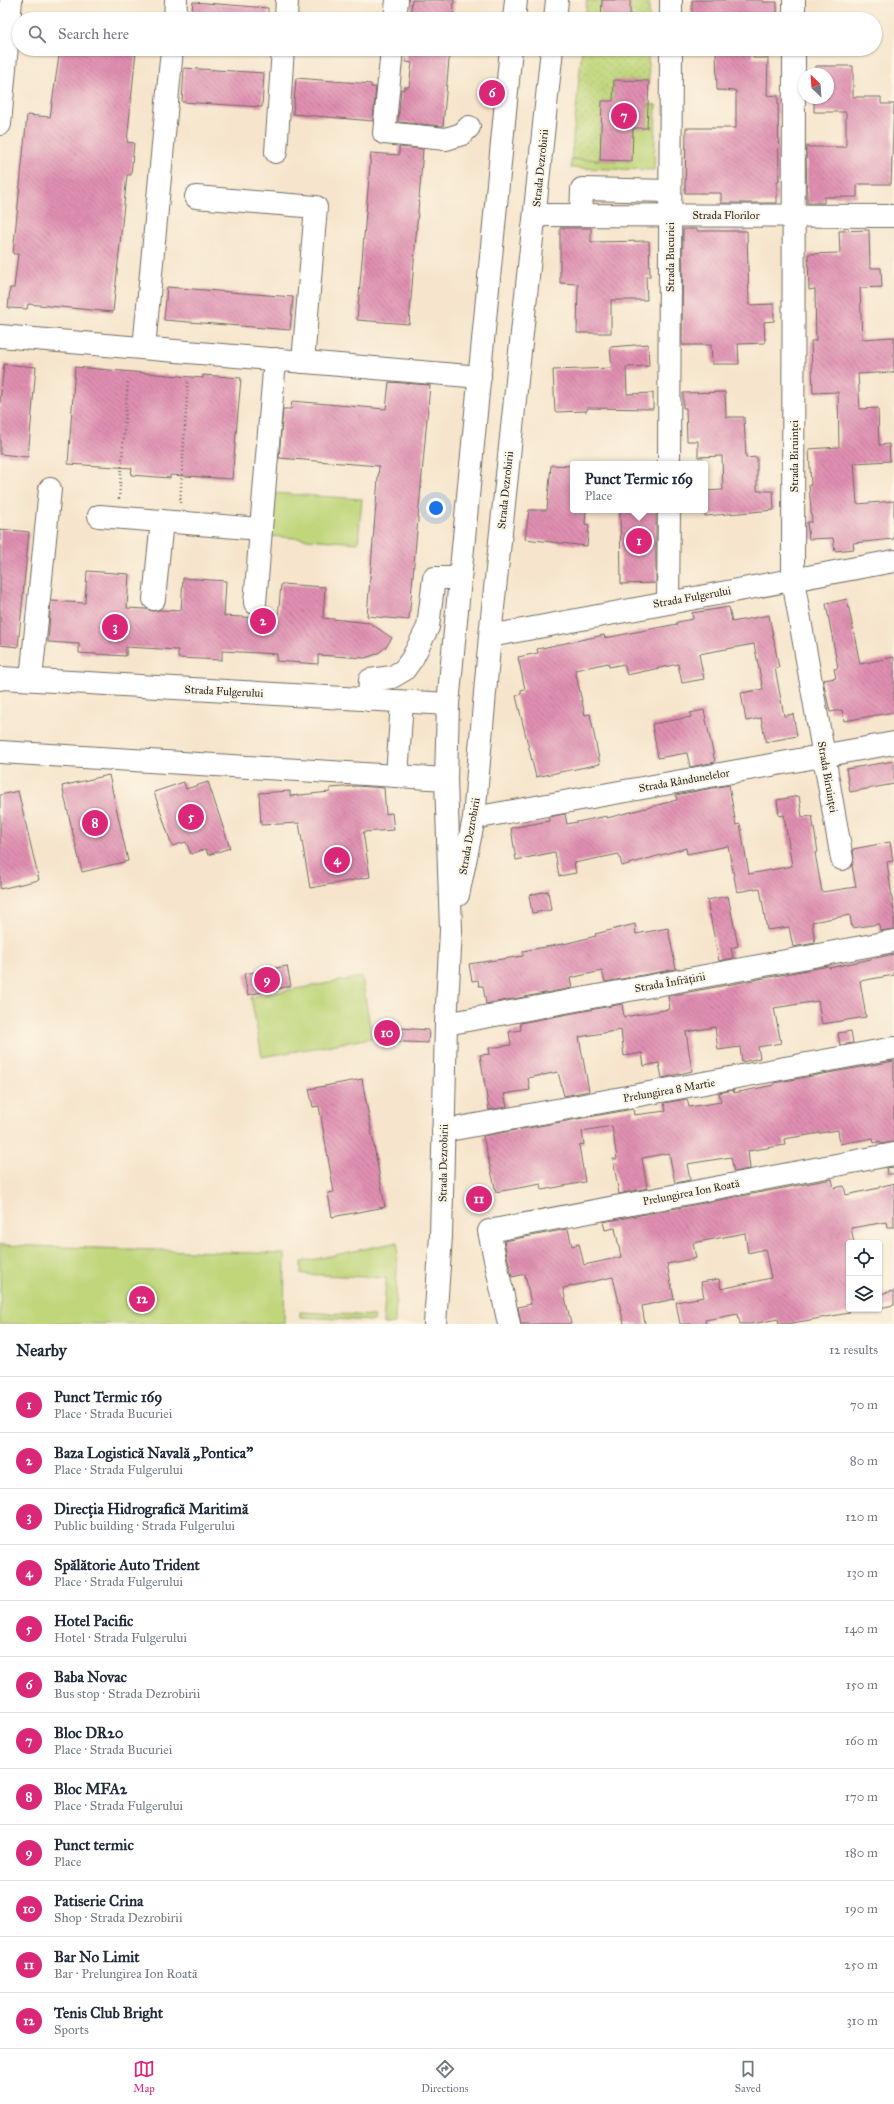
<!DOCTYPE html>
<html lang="en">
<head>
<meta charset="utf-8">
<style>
	:root { --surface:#fff; --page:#f6f6f7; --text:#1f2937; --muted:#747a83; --line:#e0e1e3; --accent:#db2777 }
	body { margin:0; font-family:"IM FELL Great Primer",serif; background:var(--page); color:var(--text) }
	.controls { position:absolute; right:12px; bottom:12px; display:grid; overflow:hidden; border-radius:4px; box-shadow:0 1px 3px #0004 }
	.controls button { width:36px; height:36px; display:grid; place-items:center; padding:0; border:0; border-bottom:1px solid var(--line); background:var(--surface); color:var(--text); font:20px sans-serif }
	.compass { position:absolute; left:798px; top:68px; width:36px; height:36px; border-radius:50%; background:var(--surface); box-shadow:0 1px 3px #0004; rotate:335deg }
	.you { position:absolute; left:436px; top:508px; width:14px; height:14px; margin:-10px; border:3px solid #fff; border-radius:50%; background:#1a73e8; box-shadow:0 0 0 6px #1a73e833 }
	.badge { display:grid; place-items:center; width:26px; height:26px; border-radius:50%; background:var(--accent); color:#fff; font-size:13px; font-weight:700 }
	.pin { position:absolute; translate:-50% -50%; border:2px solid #fff; box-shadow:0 1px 4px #0006 }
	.popup { position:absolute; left:570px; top:461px; width:138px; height:52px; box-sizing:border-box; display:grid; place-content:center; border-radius:4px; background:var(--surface); filter:drop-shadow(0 1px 3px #0005); font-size:13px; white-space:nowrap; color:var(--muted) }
	.popup b { font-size:15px; color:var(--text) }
	.popup::after { content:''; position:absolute; left:50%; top:100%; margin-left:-8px; border:8px solid transparent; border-top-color:var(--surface) }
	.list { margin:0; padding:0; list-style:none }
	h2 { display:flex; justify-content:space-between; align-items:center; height:52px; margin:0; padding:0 16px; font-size:17px }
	h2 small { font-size:13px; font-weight:400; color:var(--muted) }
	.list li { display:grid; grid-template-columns:26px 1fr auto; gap:12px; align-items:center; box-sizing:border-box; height:56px; padding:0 16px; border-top:1px solid var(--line) }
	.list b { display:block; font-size:15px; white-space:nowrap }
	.list p { margin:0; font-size:13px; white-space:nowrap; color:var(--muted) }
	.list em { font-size:13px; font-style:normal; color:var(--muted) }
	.icon { flex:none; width:22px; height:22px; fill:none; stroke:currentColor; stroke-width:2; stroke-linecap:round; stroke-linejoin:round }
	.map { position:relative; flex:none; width:894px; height:1324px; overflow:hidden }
	.search { position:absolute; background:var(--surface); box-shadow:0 1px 3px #0004; left:12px; right:12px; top:12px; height:44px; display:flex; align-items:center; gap:10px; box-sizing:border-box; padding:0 14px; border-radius:22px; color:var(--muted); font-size:15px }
	.sheet { height:724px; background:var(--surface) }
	nav { display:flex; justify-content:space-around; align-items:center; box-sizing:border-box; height:56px; border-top:1px solid var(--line); background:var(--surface); font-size:11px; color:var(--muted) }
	nav a { display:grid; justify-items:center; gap:2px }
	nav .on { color:var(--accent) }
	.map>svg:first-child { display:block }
	.grass { fill:#bfd67a; stroke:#758052 }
	.garden { fill:url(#garden-dots); stroke:#758052 }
	.building { fill:url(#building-back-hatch) }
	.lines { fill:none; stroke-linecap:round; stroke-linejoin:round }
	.minor-casing { stroke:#726c63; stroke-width:24 }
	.major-casing { stroke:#726c63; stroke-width:24 }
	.path { stroke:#726c63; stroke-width:2.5; stroke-dasharray:1 3; stroke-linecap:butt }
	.minor { stroke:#fff; stroke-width:22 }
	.major { stroke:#fff; stroke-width:22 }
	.labels { text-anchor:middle; stroke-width:4; stroke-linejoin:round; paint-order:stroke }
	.street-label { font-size:11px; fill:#2b2b2b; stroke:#fcf5e5 }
</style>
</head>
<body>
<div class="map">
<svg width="894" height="1324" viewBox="0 0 894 1324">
	<defs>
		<pattern id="garden-dots" width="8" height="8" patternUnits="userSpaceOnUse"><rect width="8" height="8" fill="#bfd67a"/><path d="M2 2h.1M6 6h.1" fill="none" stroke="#a4b86a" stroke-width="1.8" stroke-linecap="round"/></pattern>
		<pattern id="building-back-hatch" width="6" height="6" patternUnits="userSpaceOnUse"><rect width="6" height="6" fill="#e08fb1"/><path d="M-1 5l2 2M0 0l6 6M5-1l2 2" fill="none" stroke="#b67590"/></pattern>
	</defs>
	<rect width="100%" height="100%" fill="#fcf5e5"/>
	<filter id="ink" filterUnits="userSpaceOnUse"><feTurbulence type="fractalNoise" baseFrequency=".025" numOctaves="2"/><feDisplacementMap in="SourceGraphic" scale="8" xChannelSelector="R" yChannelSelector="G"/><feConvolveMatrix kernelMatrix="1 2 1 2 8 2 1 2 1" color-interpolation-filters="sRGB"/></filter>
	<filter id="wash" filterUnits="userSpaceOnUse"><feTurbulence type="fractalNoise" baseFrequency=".012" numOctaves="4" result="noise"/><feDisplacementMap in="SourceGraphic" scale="16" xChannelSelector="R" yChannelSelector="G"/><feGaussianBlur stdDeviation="0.9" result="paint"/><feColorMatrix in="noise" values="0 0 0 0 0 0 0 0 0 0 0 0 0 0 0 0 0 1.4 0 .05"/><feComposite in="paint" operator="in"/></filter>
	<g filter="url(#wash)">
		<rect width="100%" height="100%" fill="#f6e5cc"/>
		<!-- grass -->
		<g class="grass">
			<path d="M648,104L656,105L654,170L571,168V159L631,161L633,128H647Z"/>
			<path d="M272,493L362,499L358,543L269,536Z"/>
			<path d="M362,977L372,1038L262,1057L251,997Z"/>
			<path d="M398,1242L395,1324H383L386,1278L301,1274V1262Z"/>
			<path d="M0,1245L285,1254L284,1324H0Z"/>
			<path d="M300,1312L375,1316L374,1321L300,1317Z"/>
		</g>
		<!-- garden -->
		<g class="garden">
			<path d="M587,0H602L601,19H585Z"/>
			<rect x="630" y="0" width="19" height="19"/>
			<path d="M582,49L648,52L649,81H614L613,101H602L600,160L571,159Z"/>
		</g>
		<g id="blocks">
			<!-- building -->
			<g class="building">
				<path d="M412,0H454L453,19H410Z"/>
				<path d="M602,0H630V19H601Z"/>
				<path d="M692,0H763V2H777V19H692Z"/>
				<path d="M193,2L268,8V19H191Z"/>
				<path d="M60,49H114L136,51L127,142L134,143L131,175H127L113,312L28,304L27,309L8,308L10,288H14L18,254H13L27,115L50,117Z"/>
				<path d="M407,49H450L443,126L398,122L401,89L404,90V87H409L412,63L406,62Z"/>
				<path d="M716,49H753V58H768L767,95L778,96L779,181H777V203H721V193H685L686,128H736V91L717,90Z"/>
				<path d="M816,66H853V97H881V104H894L891,184H857V197H824V203H807L806,147H846V112H814V98H828V74H816Z"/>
				<path d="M184,68L264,73L262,107L182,102Z"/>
				<path d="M296,78L371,84V87H376L373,121L293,114Z"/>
				<path d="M614,80L649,81L647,128H633L632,161L600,160L602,101H613Z"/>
				<path d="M399,147L423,149L409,324L357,320L371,153L399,155Z"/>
				<path d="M560,228H591V242L649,241L650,276H646L647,300H611V333H577L578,284L560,283Z"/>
				<path d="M683,229H697V231H747L749,305L774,304V321L764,322L765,343L738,344L739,364H712L711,345H682Z"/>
				<path d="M869,230L870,268H881L882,287L860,288L862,339L894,337V372L858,374L860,409L878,408L879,445L889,444L890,461L854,463L857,504L894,501V539L853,543L854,549L835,551L833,538L809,539L807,522H812L809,485H811L809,449L839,447L838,392L813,393L811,341H816L815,289L809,290L808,254L840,253L839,231Z"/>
				<path d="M167,287L293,297L290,330L164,320Z"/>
				<path d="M648,344L649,366L626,367L627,394L653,393V409L587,408V411L555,412L553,370L612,368L610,347Z"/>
				<path d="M4,364L36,367L28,457L0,454V403Z"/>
				<path d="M75,367L203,378V375L241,378L232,479L170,475V478L131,475L132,468L68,464Z"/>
				<path d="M389,382L430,385L409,620L367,616L379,466L279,458L283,409H291L292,401L386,409Z"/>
				<path d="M725,392L726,417H744L746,458L757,457V491H773L774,510L705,516V491L723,490L722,456L698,457V441H687L686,408H683V393Z"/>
				<path d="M551,465L573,466V510H586L585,524L589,525L587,546L525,539L529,510H547Z"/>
				<path d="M620,510H656V583L621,584Z"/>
				<path d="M0,529L29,532L18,647L0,645Z"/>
				<path d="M87,571L129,574L127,608L146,609L153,611L160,610L181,611L183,578L226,581L224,616L278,619L281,584L325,587L323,618L370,623L392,638L386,647L377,654L365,658L318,655V664L276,661L277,654L222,651V660L178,658V650L126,647V656L79,653V644L48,642L50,614L51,601L85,603Z"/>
				<path d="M847,599L860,664L894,657V712L844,721L842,710L830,712L823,680L836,678L834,669L838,668L826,604Z"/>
				<path d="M729,607L732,622L769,615L779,668H775L784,716L793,714L797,736L766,742L761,718L746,721L741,693L763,689L754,644L699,654L704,679L682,683L678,664L627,675L624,664L609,667L608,663L575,670L585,715L590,714L600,764L536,777L516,696L521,694V690L525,689L518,657L538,653L537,649L604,635L605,638L677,624V622L693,619L692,613Z"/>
				<path d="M704,710L715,762L690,767L687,753L658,758L652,724L691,717L690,713Z"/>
				<path d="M894,761V784L850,792L846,769Z"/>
				<path d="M109,775L128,861L82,872L62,786Z"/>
				<path d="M184,782L186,789L208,782L230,848L208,855L206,849L191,854L186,842L172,846L154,792Z"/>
				<path d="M729,785L736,825L740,824L749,874L792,866L784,815L779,816L777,800L799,796L802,817L812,816L818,852L815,853L822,892L856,887L852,866L854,857L853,849L890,842L893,861L887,862L894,912V929L880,931L879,924L852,928L850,915L812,922L815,943L793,947L789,927L767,930L760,888L737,892L728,846L687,854L686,848L622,866L619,854L574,863L576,873L559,876L555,852L516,860L511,828L549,821L548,817L565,814L567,824L607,816V818L677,800L676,795Z"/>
				<path d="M357,786L384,788L386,814L392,813L394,830L363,832L370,877L310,888L299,823L261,825L259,793L290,791V796L330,792V788Z"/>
				<path d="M18,791L39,880L0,889V795Z"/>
				<path d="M548,891L551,910L532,913L529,895Z"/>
				<path d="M728,896L738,946L731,948L733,958L719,961L707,900Z"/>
				<path d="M635,924L636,934L668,928L676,969L605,982L602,971L570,978L572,988L486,1004L483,986H479L478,980L472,981L469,964L523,956V951L568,943L596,936L595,934Z"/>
				<path d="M894,954V975L860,981L866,1017L822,1024L818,1001L774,1008L781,1043L758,1047L760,1058L742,1062L740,1047L718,1050L715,1027L686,1032L692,1071L662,1078L659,1063L644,1066L642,1053L624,1056L621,1030L579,1037L589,1091L564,1096L558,1072L528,1078L530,1090L504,1094L507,1107L489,1110L480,1055L490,1054L489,1048L511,1045L509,1032L521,1030L520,1023L622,1004L624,1017L670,1009L668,996L829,966V968Z"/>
				<path d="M287,966L291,986L248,995L244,974Z"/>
				<path d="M385,1027L429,1030L428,1043L384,1041Z"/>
				<path d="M851,1031L853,1043L840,1045L838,1033Z"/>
				<path d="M894,1061V1142L881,1144L880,1141L874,1143L873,1138L840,1144L838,1130L784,1139L785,1145L748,1151L750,1169L734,1172L731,1157L687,1164L690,1180L675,1183L669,1153L642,1158L647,1188L619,1194L613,1159H617L612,1126L582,1131L584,1144L579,1145L585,1182L542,1190L541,1184L496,1192L483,1136L633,1109L634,1115L666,1111L664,1103L687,1099L689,1107L721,1102L719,1093L733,1090L734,1093L774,1085V1083Z"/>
				<path d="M362,1079L385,1207L332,1217L328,1193L334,1192L319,1106L313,1107L309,1089Z"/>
				<path d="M894,1167V1174H887L886,1168Z"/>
				<path d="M832,1179L834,1188L844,1186L846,1195L879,1188V1187L894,1183V1227H887L886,1222L851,1228L854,1243H849V1313L787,1324H779L778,1319L752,1324H740L738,1314L705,1320L706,1324H680L676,1302L704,1297L701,1282L719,1279L721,1289L771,1278L765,1249L748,1253L745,1233L693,1243L696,1258L667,1264L674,1299L642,1306L645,1324H624L613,1277L563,1288L571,1324H521L518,1307L531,1304L525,1274L512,1277L504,1241L568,1229L572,1246L579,1244L584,1265L621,1257L615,1228L605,1230L603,1222Z"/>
				<path d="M894,1291V1305L879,1308V1294Z"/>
			</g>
		</g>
	</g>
	<g filter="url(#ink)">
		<use href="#blocks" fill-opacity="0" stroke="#726c63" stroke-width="1"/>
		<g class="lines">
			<!-- minor casing -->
			<g class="minor-casing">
				<g id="minor">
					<path d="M794,0V19"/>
					<path d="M175,19L176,0"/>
					<path d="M286,19L287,0"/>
					<path d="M395,19L397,0"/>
					<path d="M671,19V0"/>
					<path d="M392,49L384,133L446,139L462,134L469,127"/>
					<path d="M794,49L793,580L842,859"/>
					<path d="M0,124L11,0"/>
					<path d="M276,152L283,49"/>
					<path d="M196,197L316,207L303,362"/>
					<path d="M535,215L894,216"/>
					<path d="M581,215L582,189L670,191"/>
					<path d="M0,336L480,377"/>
					<path d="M144,348L172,49"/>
					<path d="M669,464L671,49"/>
					<path d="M99,516L261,529L275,359"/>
					<path d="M154,599L162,521"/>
					<path d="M668,601L669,510"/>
					<path d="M255,603L261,529"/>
					<path d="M490,636L894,561"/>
					<path d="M0,679L2,678L448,704"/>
					<path d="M31,679L50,489"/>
					<path d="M369,700L370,680L392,677L404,670L412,659L428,627L434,578H460"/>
					<path d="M0,752L446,779"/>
					<path d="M397,776L402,702"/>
					<path d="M474,818L894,743"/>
					<path d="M446,1024L894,941"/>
					<path d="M443,1131L894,1048"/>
					<path d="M509,1324L489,1231L894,1154"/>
				</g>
			</g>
			<!-- major casing -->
			<g class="major-casing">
				<g id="major">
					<path d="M514,19L516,0"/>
					<path d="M555,19L557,0"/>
					<path d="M458,895L474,818L490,636L552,49"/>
					<path d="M435,1324L441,1236L446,1024L451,930L446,779L448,704L511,49"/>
				</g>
			</g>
			<!-- path -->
			<g class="path">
				<path d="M119,499L128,379"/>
				<path d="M180,503L188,380"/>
			</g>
			<!-- minor -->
			<use href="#minor" class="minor"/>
			<!-- major -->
			<use href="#major" class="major"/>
		</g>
	</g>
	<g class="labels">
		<!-- street labels -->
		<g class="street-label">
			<text transform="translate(540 168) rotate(-84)" y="4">Strada Dezrobirii</text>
			<text x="726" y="219">Strada Florilor</text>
			<text transform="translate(670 257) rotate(-90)" y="4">Strada Bucuriei</text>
			<text transform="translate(794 456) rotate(-90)" y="4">Strada Biruinței</text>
			<text transform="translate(505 490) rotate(-84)" y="4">Strada Dezrobirii</text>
			<text transform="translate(692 597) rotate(-10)" y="4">Strada Fulgerului</text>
			<text transform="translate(224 691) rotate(3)" y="4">Strada Fulgerului</text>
			<text transform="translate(828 777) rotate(80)" y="4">Strada Biruinței</text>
			<text transform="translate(684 780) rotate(-10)" y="4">Strada Rândunelelor</text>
			<text transform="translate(469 836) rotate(-80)" y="4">Strada Dezrobirii</text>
			<text transform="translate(670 982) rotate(-10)" y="4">Strada Înfrățirii</text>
			<text transform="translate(669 1090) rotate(-10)" y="4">Prelungirea 8 Martie</text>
			<text transform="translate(443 1163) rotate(-89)" y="4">Strada Dezrobirii</text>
			<text transform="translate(691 1192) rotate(-11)" y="4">Prelungirea Ion Roată</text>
		</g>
	</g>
</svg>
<div class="controls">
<button><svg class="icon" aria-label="locate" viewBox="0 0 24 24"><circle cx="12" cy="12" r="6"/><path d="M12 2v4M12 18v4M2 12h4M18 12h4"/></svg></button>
<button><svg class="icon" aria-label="layers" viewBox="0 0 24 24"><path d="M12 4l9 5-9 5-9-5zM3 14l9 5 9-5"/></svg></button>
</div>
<svg class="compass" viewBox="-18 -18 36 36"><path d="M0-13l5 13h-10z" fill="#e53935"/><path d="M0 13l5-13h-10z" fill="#747a83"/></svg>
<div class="you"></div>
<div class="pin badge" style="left:639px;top:541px">1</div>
<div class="popup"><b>Punct Termic 169</b>Place</div>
<div class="pin badge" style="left:263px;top:621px">2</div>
<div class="pin badge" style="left:115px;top:627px">3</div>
<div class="pin badge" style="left:337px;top:860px">4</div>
<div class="pin badge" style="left:191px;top:817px">5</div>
<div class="pin badge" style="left:492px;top:93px">6</div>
<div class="pin badge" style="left:624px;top:116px">7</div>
<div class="pin badge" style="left:95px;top:823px">8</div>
<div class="pin badge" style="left:267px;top:980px">9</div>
<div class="pin badge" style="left:387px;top:1033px">10</div>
<div class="pin badge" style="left:479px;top:1199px">11</div>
<div class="pin badge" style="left:142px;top:1299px">12</div>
<div class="search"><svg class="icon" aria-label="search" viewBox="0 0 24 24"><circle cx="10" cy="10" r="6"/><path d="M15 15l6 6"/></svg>Search here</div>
</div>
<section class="sheet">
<h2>Nearby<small>12 results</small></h2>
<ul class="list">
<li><span class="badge">1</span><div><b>Punct Termic 169</b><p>Place · Strada Bucuriei</p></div><em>70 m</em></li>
<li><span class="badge">2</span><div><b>Baza Logistică Navală „Pontica”</b><p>Place · Strada Fulgerului</p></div><em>80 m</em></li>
<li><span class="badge">3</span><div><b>Direcția Hidrografică Maritimă</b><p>Public building · Strada Fulgerului</p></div><em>120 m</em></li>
<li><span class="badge">4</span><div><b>Spălătorie Auto Trident</b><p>Place · Strada Fulgerului</p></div><em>130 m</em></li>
<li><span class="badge">5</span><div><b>Hotel Pacific</b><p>Hotel · Strada Fulgerului</p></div><em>140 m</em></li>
<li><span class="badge">6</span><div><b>Baba Novac</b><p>Bus stop · Strada Dezrobirii</p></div><em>150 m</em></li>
<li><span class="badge">7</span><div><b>Bloc DR20</b><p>Place · Strada Bucuriei</p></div><em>160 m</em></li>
<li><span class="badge">8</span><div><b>Bloc MFA2</b><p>Place · Strada Fulgerului</p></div><em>170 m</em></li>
<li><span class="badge">9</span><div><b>Punct termic</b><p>Place</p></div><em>180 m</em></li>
<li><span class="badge">10</span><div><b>Patiserie Crina</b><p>Shop · Strada Dezrobirii</p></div><em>190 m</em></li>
<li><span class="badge">11</span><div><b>Bar No Limit</b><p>Bar · Prelungirea Ion Roată</p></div><em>250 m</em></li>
<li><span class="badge">12</span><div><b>Tenis Club Bright</b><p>Sports</p></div><em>310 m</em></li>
</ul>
</section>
<nav>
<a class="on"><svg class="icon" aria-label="map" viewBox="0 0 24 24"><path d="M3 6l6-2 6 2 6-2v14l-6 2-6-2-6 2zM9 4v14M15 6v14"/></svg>Map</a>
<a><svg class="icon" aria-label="directions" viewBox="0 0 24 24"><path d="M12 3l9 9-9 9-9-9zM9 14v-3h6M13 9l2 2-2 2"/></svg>Directions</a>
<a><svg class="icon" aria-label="saved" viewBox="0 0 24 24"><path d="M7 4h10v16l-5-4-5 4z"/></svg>Saved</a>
</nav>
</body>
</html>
